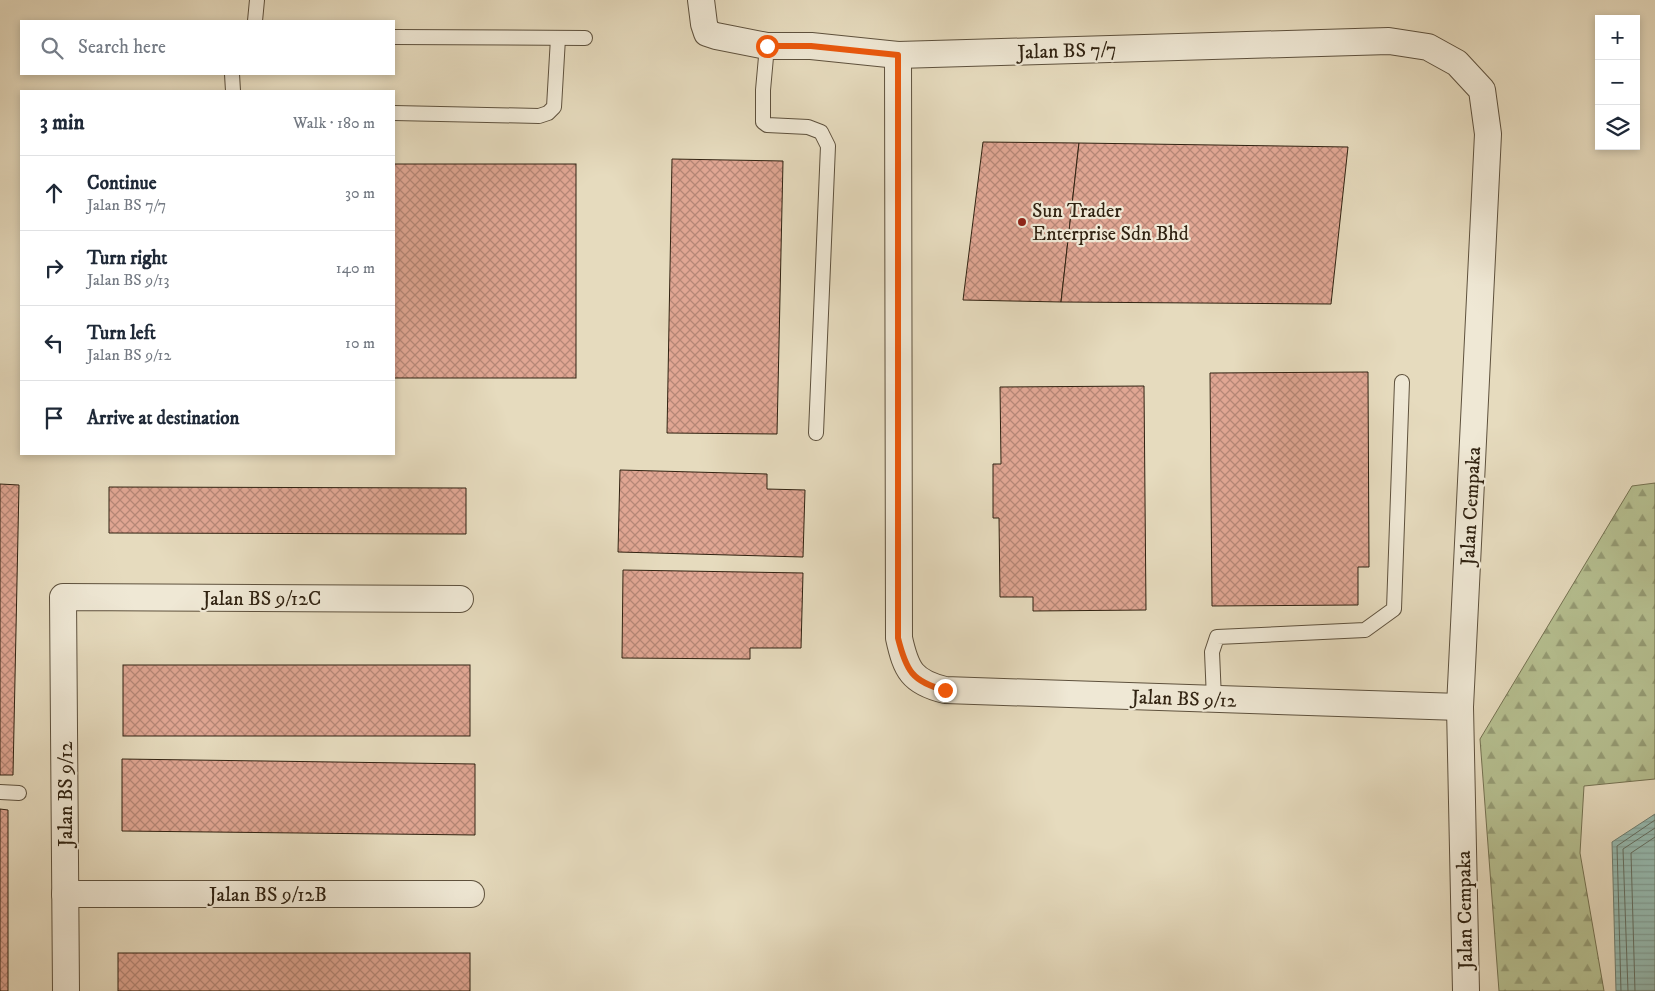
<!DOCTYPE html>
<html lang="en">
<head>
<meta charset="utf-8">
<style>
	:root { --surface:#fff; --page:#f6f6f7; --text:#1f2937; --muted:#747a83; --line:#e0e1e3 }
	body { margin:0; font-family:"IM FELL DW Pica",serif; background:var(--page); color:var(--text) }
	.controls { position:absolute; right:15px; top:15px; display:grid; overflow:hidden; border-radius:0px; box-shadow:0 2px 8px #0003 }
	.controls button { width:45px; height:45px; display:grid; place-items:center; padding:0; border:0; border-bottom:1px solid var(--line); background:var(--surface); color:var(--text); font:25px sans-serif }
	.stop { position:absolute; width:15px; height:15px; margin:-11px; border:4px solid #ea580c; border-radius:50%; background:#fff }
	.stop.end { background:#ea580c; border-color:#fff; box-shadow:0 1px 5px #0008 }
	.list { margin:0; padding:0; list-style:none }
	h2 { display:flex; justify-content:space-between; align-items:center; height:65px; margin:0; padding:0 20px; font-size:21px }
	h2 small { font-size:16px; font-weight:400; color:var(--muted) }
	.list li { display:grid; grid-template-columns:32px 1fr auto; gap:15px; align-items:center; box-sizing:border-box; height:75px; padding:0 20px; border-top:1px solid var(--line) }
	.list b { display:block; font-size:19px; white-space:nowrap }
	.list p { margin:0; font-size:16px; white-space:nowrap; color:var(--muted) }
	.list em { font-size:16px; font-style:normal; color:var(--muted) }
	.icon { flex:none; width:28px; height:28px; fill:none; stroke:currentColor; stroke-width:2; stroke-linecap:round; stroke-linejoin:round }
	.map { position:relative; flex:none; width:1655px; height:991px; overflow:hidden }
	.search { position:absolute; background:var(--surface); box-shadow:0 2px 8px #0003; left:20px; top:20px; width:375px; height:55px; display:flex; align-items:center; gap:12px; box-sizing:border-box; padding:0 18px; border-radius:0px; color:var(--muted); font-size:19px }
	.panel { position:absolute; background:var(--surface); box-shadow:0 2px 8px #0003; left:20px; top:90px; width:375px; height:365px; border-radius:0px }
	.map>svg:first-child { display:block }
	.forest { fill:url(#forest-firs); stroke:#747252 }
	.water { fill:url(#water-rules); stroke:#6e7e71 }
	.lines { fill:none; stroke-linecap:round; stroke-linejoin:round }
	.shore { stroke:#646f62; stroke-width:1 }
	.building { fill:url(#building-cross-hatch); stroke:#312312 }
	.lane-casing { stroke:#5e513d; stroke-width:16 }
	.street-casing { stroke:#5e513d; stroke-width:28 }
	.lane { stroke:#efe8d5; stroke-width:14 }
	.street { stroke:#efe8d5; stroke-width:26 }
	.route { stroke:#ea580c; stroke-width:6 }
	.poi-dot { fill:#8f2418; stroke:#efe8d5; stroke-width:2 }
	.labels { text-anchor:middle; stroke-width:4.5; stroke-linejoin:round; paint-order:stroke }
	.street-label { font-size:20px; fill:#312312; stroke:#efe8d5 }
	.poi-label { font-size:20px; fill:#312312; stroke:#efe8d5; text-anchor:start }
</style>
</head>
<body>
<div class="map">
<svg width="1655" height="991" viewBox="0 0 1655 991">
	<defs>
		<pattern id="forest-firs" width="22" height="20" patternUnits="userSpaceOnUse" patternTransform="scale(1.25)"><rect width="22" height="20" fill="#b6c091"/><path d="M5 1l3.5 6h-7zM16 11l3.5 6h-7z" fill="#959c75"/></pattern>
		<pattern id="water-rules" width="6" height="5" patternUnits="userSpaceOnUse" patternTransform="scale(1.25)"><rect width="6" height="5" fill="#96bbb1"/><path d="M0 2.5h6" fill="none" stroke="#82a097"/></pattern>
		<pattern id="building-cross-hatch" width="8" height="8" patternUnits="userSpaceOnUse" patternTransform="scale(1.25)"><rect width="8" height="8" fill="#e0a693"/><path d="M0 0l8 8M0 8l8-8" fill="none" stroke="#b68777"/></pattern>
	</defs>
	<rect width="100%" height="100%" fill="#e6dbbe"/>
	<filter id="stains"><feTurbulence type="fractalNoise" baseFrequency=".004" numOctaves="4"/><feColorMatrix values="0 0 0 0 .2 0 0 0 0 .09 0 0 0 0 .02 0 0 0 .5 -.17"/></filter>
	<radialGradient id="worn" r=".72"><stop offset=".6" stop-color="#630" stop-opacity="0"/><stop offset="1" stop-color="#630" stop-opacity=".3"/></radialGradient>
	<!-- forest -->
	<path class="forest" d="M1655,483V779L1584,786L1580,853L1604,991H1499L1480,739L1632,486Z"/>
	<!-- water -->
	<path class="water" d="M1655,814V991H1616L1612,842Z"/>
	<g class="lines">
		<!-- shore -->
		<g class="shore">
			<path d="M1621,991L1617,846L1655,820"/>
			<path d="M1628,991L1623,849L1655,828"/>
			<path d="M1635,991L1631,853L1655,837"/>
		</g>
	</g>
	<!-- building -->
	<g class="building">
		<path d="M983,142L1079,143L1061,302L963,300Z"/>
		<path d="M1079,143L1348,147L1331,304L1061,302Z"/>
		<path d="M672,159L783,161L777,434L667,433Z"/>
		<rect x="394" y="164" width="182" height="214"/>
		<path d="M1368,372L1369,567H1358V605L1212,606L1210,373Z"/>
		<path d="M1144,386L1146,610L1033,611V597H1000L999,518H993V464H1001L1000,387Z"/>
		<path d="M620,470L767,474V489L805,490L803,557L618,552Z"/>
		<path d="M0,484L19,485L13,775H0Z"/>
		<path d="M109,487L466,488V534L109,533Z"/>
		<path d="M623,570L803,573L801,648H750V659L622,658Z"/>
		<rect x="123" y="665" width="347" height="71"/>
		<path d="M122,759L475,764V835L122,831Z"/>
		<path d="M0,809L8,810V991H0Z"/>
		<rect x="118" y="953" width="352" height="38"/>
	</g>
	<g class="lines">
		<!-- lane casing -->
		<g class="lane-casing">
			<g id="lane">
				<path d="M255,21L257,0"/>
				<path d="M394,37L585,38"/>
				<path d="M767,46L763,90V122L767,125L808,127L821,132L828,146L816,433"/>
				<path d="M232,74L233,91"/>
				<path d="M394,113L539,116L548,113L554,107L558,38"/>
				<path d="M1214,699L1212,652L1217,637L1365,630L1394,609L1402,382"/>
				<path d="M0,792L19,793"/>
			</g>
		</g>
		<!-- street casing -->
		<g class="street-casing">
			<g id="street">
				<path d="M701,0L704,24L707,33L716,36L767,46H811L898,55L1389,41L1428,47L1457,63L1482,90L1488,134L1460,707L1466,991"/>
				<path d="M898,55L899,638C906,670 912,682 945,690L1460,707"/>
				<path d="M65,894H471"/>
				<path d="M66,991L63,597L460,599"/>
			</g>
		</g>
		<!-- lane -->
		<use href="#lane" class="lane"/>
		<!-- street -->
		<use href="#street" class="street"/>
	</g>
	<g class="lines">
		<!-- route -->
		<path class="route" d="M767,46H811L898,55V638C906,670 912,682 945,690"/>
	</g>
	<!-- markers -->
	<circle class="poi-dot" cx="1022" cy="222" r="5"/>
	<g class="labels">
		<!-- street labels -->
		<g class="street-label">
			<text transform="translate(1067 50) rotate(-2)" y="7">Jalan BS 7/7</text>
			<text transform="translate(1470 506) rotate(-87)" y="7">Jalan Cempaka</text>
			<text x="262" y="605">Jalan BS 9/12C</text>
			<text transform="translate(1184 698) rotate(2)" y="7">Jalan BS 9/12</text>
			<text transform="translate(65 794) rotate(-90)" y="7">Jalan BS 9/12</text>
			<text x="268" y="901">Jalan BS 9/12B</text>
			<text transform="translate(1464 910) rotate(-91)" y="7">Jalan Cempaka</text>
		</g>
		<!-- poi labels -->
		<g class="poi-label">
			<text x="1032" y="217">Sun Trader<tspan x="1032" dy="23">Enterprise Sdn Bhd</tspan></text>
		</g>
	</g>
	<rect width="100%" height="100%" filter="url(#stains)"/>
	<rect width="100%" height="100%" fill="url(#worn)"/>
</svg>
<div class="controls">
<button>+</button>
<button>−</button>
<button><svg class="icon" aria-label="layers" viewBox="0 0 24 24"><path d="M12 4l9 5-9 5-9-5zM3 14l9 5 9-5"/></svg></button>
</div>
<div class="stop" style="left:767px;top:46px"></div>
<div class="stop end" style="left:945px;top:690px"></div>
<div class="search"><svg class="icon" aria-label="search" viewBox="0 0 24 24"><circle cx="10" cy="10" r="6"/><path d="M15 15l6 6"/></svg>Search here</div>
<section class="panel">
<h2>3 min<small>Walk · 180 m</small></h2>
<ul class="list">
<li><svg class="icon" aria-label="ahead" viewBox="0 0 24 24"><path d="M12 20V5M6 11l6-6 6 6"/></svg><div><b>Continue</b><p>Jalan BS 7/7</p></div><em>30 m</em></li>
<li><svg class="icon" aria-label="right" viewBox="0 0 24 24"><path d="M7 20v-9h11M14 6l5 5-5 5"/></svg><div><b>Turn right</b><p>Jalan BS 9/13</p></div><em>140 m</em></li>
<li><svg class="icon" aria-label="left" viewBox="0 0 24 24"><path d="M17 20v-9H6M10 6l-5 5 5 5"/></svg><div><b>Turn left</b><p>Jalan BS 9/12</p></div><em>10 m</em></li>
<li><svg class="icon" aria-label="arrive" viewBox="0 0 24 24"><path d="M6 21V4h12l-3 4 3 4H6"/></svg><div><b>Arrive at destination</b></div></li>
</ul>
</section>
</div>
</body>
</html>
